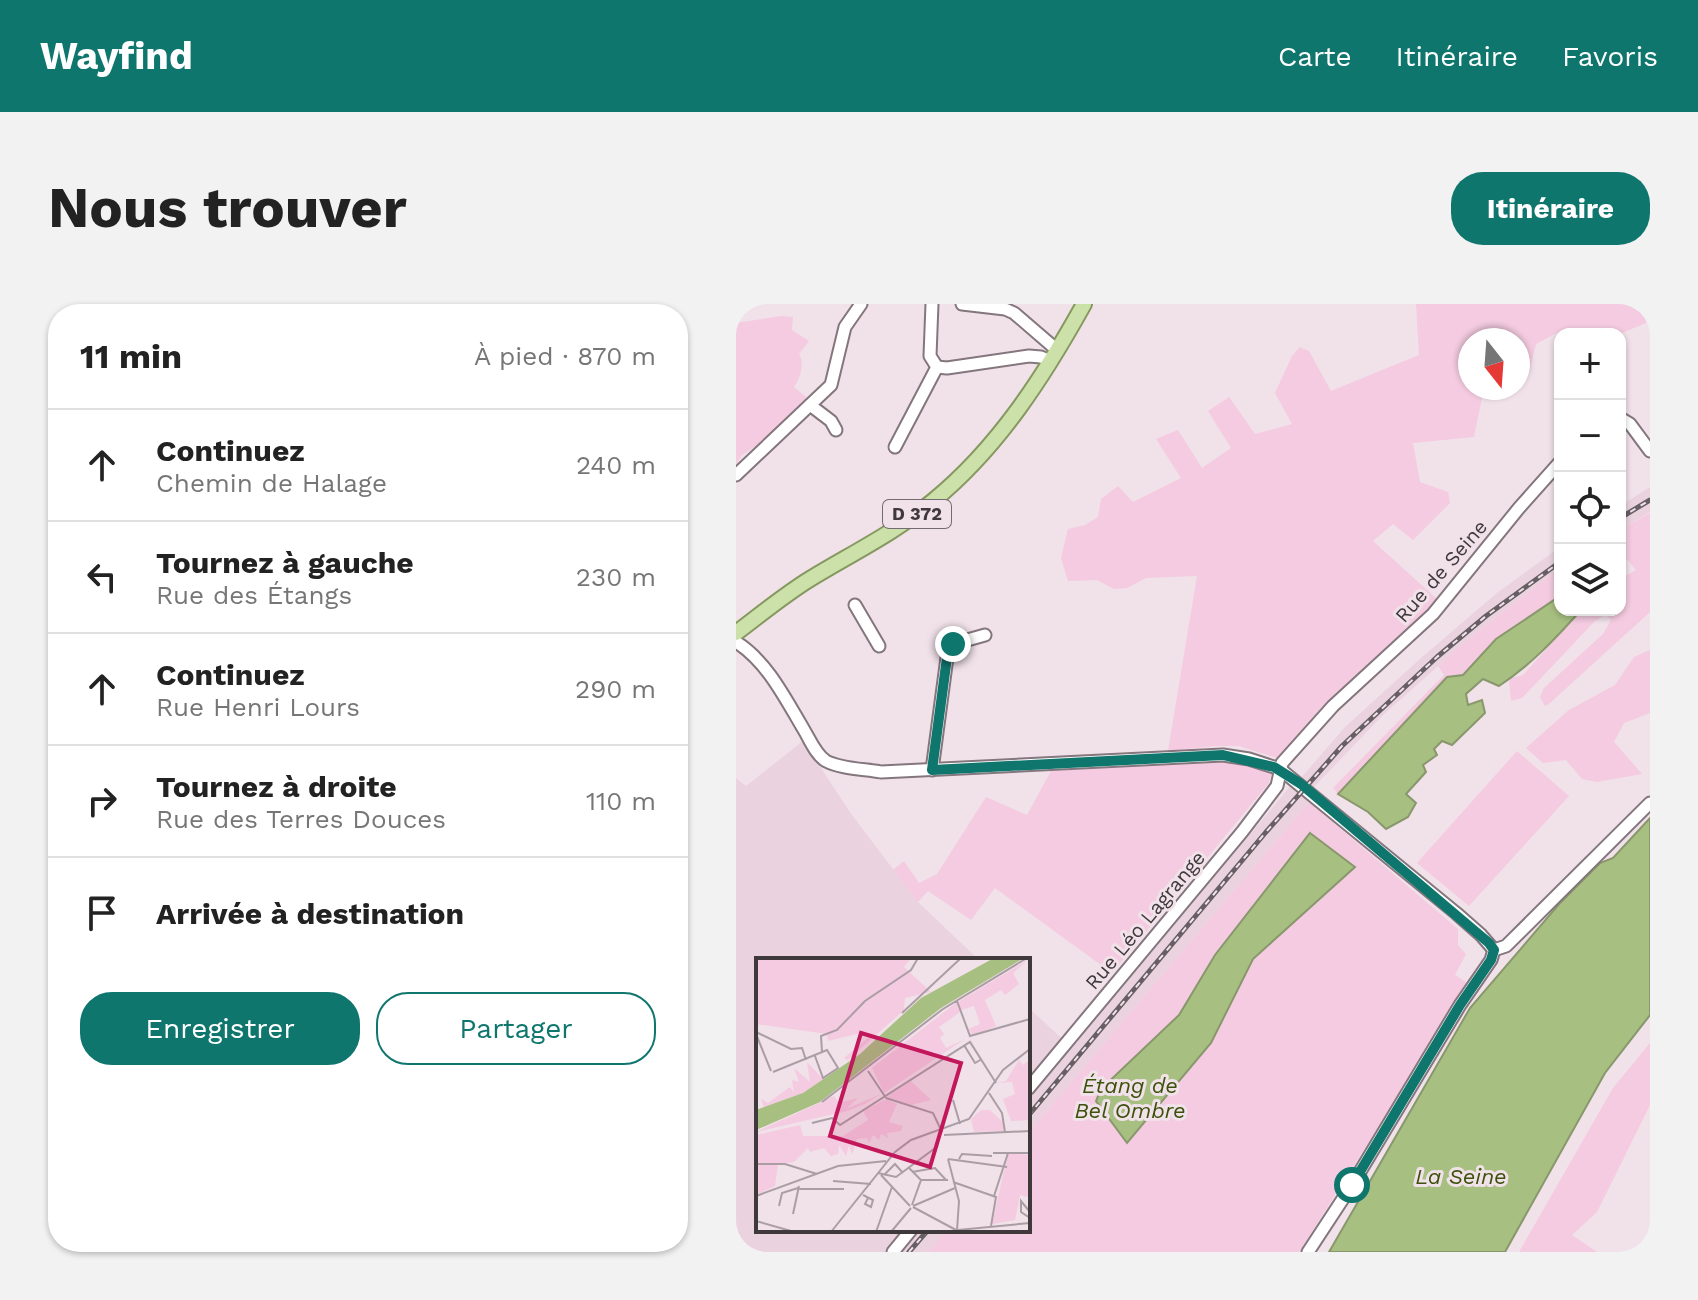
<!DOCTYPE html>
<html lang="fr">
<head>
<meta charset="utf-8">
<style>
	:root { --surface:#fff; --page:#f2f2f2; --text:#222; --muted:#767676; --line:#e0e0e0; --accent:#0f766e }
	body { margin:0; font-family:"Work Sans",sans-serif; background:var(--page); color:var(--text) }
	.controls { position:absolute; right:24px; top:24px; display:grid; overflow:hidden; border-radius:16px; box-shadow:0 2px 6px #0004 }
	.controls button { width:72px; height:72px; display:grid; place-items:center; padding:0; border:0; border-bottom:2px solid var(--line); background:var(--surface); color:var(--text); font:40px sans-serif }
	.compass { position:absolute; left:722px; top:24px; width:72px; height:72px; border-radius:50%; background:var(--surface); box-shadow:0 2px 6px #0004; rotate:163deg }
	.stop { position:absolute; width:24px; height:24px; margin:-18px; border:6px solid #0f766e; border-radius:50%; background:#fff }
	.stop.end { background:#0f766e; border-color:#fff; box-shadow:0 2px 8px #0008 }
	.list { margin:0; padding:0; list-style:none }
	h2 { display:flex; justify-content:space-between; align-items:center; height:104px; margin:0; padding:0 32px; font-size:34px }
	h2 small { font-size:26px; font-weight:400; color:var(--muted) }
	.list li { display:grid; grid-template-columns:52px 1fr auto; gap:24px; align-items:center; box-sizing:border-box; height:112px; padding:0 32px; border-top:2px solid var(--line) }
	.list b { display:block; font-size:30px; white-space:nowrap }
	.list p { margin:0; font-size:26px; white-space:nowrap; color:var(--muted) }
	.list em { font-size:26px; font-style:normal; color:var(--muted) }
	.actions { display:flex; gap:16px; padding:24px 32px }
	.actions a { flex:1; padding:18px 0; border:2px solid var(--accent); border-radius:32px; text-align:center; font-size:28px; color:var(--accent) }
	.actions .main { background:var(--accent); color:#fff }
	.icon { flex:none; width:44px; height:44px; fill:none; stroke:currentColor; stroke-width:2; stroke-linecap:round; stroke-linejoin:round }
	.map { position:relative; flex:none; width:914px; height:948px; overflow:hidden; border-radius:32px }
	header { display:flex; align-items:center; gap:48px; box-sizing:border-box; height:112px; padding:0 40px; background:var(--accent); color:#fff }
	header strong { font-size:38px }
	nav { display:flex; gap:44px; margin-inline-start:auto; font-size:28px }
	.intro { display:flex; align-items:center; justify-content:space-between; box-sizing:border-box; height:192px; padding:0 48px }
	h1 { margin:0; font-size:56px }
	.button { padding:20px 36px; border-radius:32px; background:var(--accent); color:#fff; font-size:28px; font-weight:700 }
	main { display:flex; gap:48px; padding:0 48px }
	aside { flex:1; background:var(--surface); border-radius:32px; box-shadow:0 2px 6px #0004 }
	.map>svg:first-child { display:block }
	.built { fill:#ead3df }
	.green { fill:#f4cbe0; fill-rule:evenodd }
	.water { fill:#a7bf80; stroke:#88976c; stroke-width:2 }
	.lines { fill:none; stroke-linecap:round; stroke-linejoin:round }
	.minor-casing { stroke:#84767d; stroke-width:15 }
	.major-casing { stroke:#85985f; stroke-width:18 }
	.minor { stroke:#fff; stroke-width:11 }
	.major { stroke:#cce0aa; stroke-width:14 }
	.rail-casing { stroke:#675f63; stroke-width:5 }
	.rail { stroke:#f1e1e9; stroke-width:2; stroke-dasharray:6; stroke-linecap:butt }
	.route { stroke:#0f766e; stroke-width:10 }
	.labels { text-anchor:middle; stroke-width:6; stroke-linejoin:round; paint-order:stroke }
	.shield { fill:#f1e1e9; stroke:#746b70; stroke-width:2 }
	.shield-label { font-size:18px; font-weight:bold; fill:#3f393c }
	.street-label { font-size:20px; fill:#3f393c; stroke:#f1e1e9 }
	.water-label { font-size:22px; font-style:italic; fill:#3c510b; stroke:#f1e1e9 }
	.inset-road { fill:none; stroke:#aa9ea4; stroke-width:2 }
	.view { fill:#c2185b; fill-opacity:0.15; stroke:#c2185b; stroke-width:4 }
	.inset-edge { fill:none; stroke:#3f393c; stroke-width:4 }
</style>
</head>
<body>
<header>
<strong>Wayfind</strong>
<nav><a>Carte</a><a>Itinéraire</a><a>Favoris</a></nav>
</header>
<div class="intro"><h1>Nous trouver</h1><a class="button">Itinéraire</a></div>
<main>
<aside>
<h2>11 min<small>À pied · 870 m</small></h2>
<ul class="list">
<li><svg class="icon" aria-label="ahead" viewBox="0 0 24 24"><path d="M12 20V5M6 11l6-6 6 6"/></svg><div><b>Continuez</b><p>Chemin de Halage</p></div><em>240 m</em></li>
<li><svg class="icon" aria-label="left" viewBox="0 0 24 24"><path d="M17 20v-9H6M10 6l-5 5 5 5"/></svg><div><b>Tournez à gauche</b><p>Rue des Étangs</p></div><em>230 m</em></li>
<li><svg class="icon" aria-label="ahead" viewBox="0 0 24 24"><path d="M12 20V5M6 11l6-6 6 6"/></svg><div><b>Continuez</b><p>Rue Henri Lours</p></div><em>290 m</em></li>
<li><svg class="icon" aria-label="right" viewBox="0 0 24 24"><path d="M7 20v-9h11M14 6l5 5-5 5"/></svg><div><b>Tournez à droite</b><p>Rue des Terres Douces</p></div><em>110 m</em></li>
<li><svg class="icon" aria-label="arrive" viewBox="0 0 24 24"><path d="M6 21V4h12l-3 4 3 4H6"/></svg><div><b>Arrivée à destination</b></div></li>
</ul>
<div class="actions"><a class="main">Enregistrer</a><a>Partager</a></div>
</aside>
<div class="map">
<svg width="914" height="948" viewBox="0 0 914 948">
	<rect width="100%" height="100%" fill="#f1e1e9"/>
	<!-- built -->
	<g class="built">
		<path d="M914,183V208L884,226V202Z"/>
		<path d="M824,243V264L736,332L647,411L577,484L565,474L609,423L685,354L761,289Z"/>
		<path d="M67,437L116,511L182,598L243,656H22V926H211L192,948H0V474L10,482Z"/>
		<path d="M556,480L573,498L292,829V703L336,744Z"/>
	</g>
	<!-- green -->
	<g class="green">
		<path d="M680,0H914V17L884,30H831L826,26L800,40L794,64L782,68V36H734V84H754L747,89L738,133L677,139L684,178L712,188L714,199L677,236L657,220L637,237L702,296L584,405L541,454L503,442H480L432,447L461,272L410,274L391,284L378,285L361,276L332,277L325,254L332,225L349,221L362,213L365,195L382,182L397,198L445,174L420,135L442,126L466,164L495,144L472,107L493,93L519,130L556,120L539,89L556,52L564,43L573,47L595,87L683,51Z"/>
		<path d="M45,12L57,13L56,26L73,37L63,50C69,59 64,75 58,83L76,98L42,128L6,151L0,161V19Z"/>
		<path d="M914,209V308L814,399L809,402L804,393L808,384L867,330L875,316L870,310L858,318L786,394L775,397L773,375L787,371L845,306H884V275L900,266L892,256L884,259V226Z"/>
		<path d="M824,264V292L760,335L727,371L711,373L602,490L597,484L708,371L702,362L736,332Z"/>
		<path d="M914,346V409L888,419L878,438L906,470L861,478L846,475L830,456L807,459L790,444L833,406L879,381L898,353Z"/>
		<path d="M781,447L833,492L733,602L681,559Z"/>
		<path d="M492,456L522,461L535,470L533,479L376,669L259,584L235,616L192,587L182,598L157,566L168,557L183,579L201,570L250,493L291,511L315,467Z"/>
		<path d="M573,498L722,625V641L730,650L719,671L733,680L563,948H192L211,926H292V829ZM619,563L517,655L475,739L365,785L443,711L461,683Z"/>
		<path d="M914,739V801L861,908L836,931L861,948H783L877,784Z"/>
	</g>
	<!-- water -->
	<g class="water">
		<path d="M824,292V306H845C820,334 795,361 763,382L747,375L730,390L732,401L746,396L749,409L716,441L706,437L698,445L701,451L687,461L690,468L670,490L680,499L672,513L650,525L632,508L602,490L711,373L727,371L760,335Z"/>
		<path d="M914,514V711L869,769L769,948H593L734,704L824,599L864,559L877,554Z"/>
		<path d="M574,529L619,563L517,655L475,739L391,839L360,797L365,785L443,711L479,651Z"/>
	</g>
	<g class="lines">
		<!-- minor casing -->
		<g class="minor-casing">
			<g id="minor">
				<path d="M196,0L194,52L201,63"/>
				<path d="M226,0L269,5L278,9L321,46"/>
				<path d="M201,63L211,64L293,52L305,53L314,57"/>
				<path d="M74,101L95,117L100,126"/>
				<path d="M884,114L894,120L914,147"/>
				<path d="M159,143L201,63"/>
				<path d="M0,171L95,81L109,23L125,0"/>
				<path d="M119,301L143,342"/>
				<path d="M0,338C31,357 50,396 68,426C74,436 80,451 90,457C105,465 129,465 145,468L487,451L513,455L544,465L720,609L745,631L758,646"/>
				<path d="M196,466L212,346L217,340L249,331"/>
				<path d="M758,646L770,642L914,499"/>
				<path d="M292,785L506,528L541,482L546,459L597,402L697,310L783,204L824,158"/>
				<path d="M157,948L175,926"/>
				<path d="M572,948L616,881L724,701L755,656L758,646"/>
			</g>
		</g>
		<!-- major casing -->
		<g class="major-casing">
			<path id="major" d="M0,329C24,311 48,291 74,275C115,250 160,228 197,197C262,144 308,72 348,0"/>
		</g>
		<!-- minor -->
		<use href="#minor" class="minor"/>
		<!-- major -->
		<use href="#major" class="major"/>
		<!-- rail casing -->
		<g class="rail-casing">
			<g id="rail">
				<path d="M884,214L914,196"/>
				<path d="M292,812L530,528L606,442L701,353L750,312L824,258"/>
				<path d="M173,948L192,926"/>
			</g>
		</g>
		<!-- rail -->
		<use href="#rail" class="rail"/>
	</g>
	<g class="lines">
		<!-- route -->
		<path class="route" d="M217,340L212,346L196,466L487,451L538,463L565,480L753,639L758,646L755,656L724,701L616,881"/>
	</g>
	<g class="labels">
		<!-- shield labels -->
		<rect class="shield" x="147" y="196" width="68" height="28" rx="6"/>
		<g class="shield-label">
			<text x="181" y="216">D 372</text>
		</g>
		<!-- street labels -->
		<g class="street-label">
			<text transform="translate(705 267) rotate(-49)" y="7">Rue de Seine</text>
			<text transform="translate(409 616) rotate(-50)" y="7">Rue Léo Lagrange</text>
		</g>
		<!-- water labels -->
		<g class="water-label">
			<text x="394" y="789">Étang de<tspan x="394" dy="25">Bel Ombre</tspan></text>
			<text x="725" y="880">La Seine</text>
		</g>
	</g>
	<!-- overview -->
	<g transform="translate(20 654)">
		<rect width="274" height="274" fill="#f1e1e9"/>
		<path d="M0,0H155L148,9L175,34L149,40L148,52L92,102L88,100L113,79L109,74L72,83L71,76L0,66ZM272,2L257,15L263,26L249,37L245,32L229,42L240,68L217,78L212,71L224,66L218,48L205,52L202,44ZM201,44L204,54L183,69L188,76L184,80L190,90L209,81L128,135L116,110ZM263,102L267,107L274,102V162L255,163L247,141L259,136L256,124L241,125L250,123ZM51,104L67,121L47,135L8,149L5,141L12,145L34,129L38,135L36,122L43,124L38,110L54,124ZM155,123L175,142L155,147L131,139ZM125,136L109,146L91,153L0,174L78,138L83,145L102,140L90,151ZM130,141L141,146L133,164L147,168L145,173L131,175L132,180L125,176L123,182L117,177L113,185L111,180L101,181L96,197L93,187L90,198L83,187L82,196L75,198L68,190L54,194L52,190L38,204L22,206L19,228L0,237V177L44,167L47,178H87L112,162L107,153ZM225,152H234L248,165V173L218,174L215,161ZM252,195L273,197L272,239L264,237L259,262L236,266Z" fill="#f4cbe0"/>
		<path d="M238,0H268L185,50L64,144L0,172V152L47,135L104,96L165,40Z" fill="#a7bf80"/>
		<path class="inset-road" d="M201,43L214,78L274,61M146,55L205,0M0,74L35,91L46,90L50,102M0,76L15,113M208,87L219,105L226,101M66,94L65,78L81,72L109,43L155,12L162,0M112,113L130,140M17,114L71,92L82,110L67,120L59,98M233,135L246,155L249,174M130,140L177,155L186,174M197,142L204,166M66,144L187,51L271,0M56,165L76,160L84,167L214,84L240,125M188,177L274,173M237,195H274M192,201L203,243L201,272M192,201L251,209M203,201L206,196L236,198M0,206H29L61,216M153,210L165,222L156,247M156,214L179,210L190,222M122,215L140,219L182,188M125,217L154,248M128,217L139,206L147,215M165,222H192M77,223L115,226M197,224L240,239L235,268M42,231H88M107,237L117,242L115,249L109,246L112,240M0,238L82,208L130,203M238,238L252,195M23,248L26,235L42,230M157,248L199,230M157,249L200,272M274,254L265,243V254L274,260M37,256L43,228M0,263L35,273M202,272L274,265M75,274L139,194L155,182L213,161L247,112L274,91M120,274L136,229M135,274L155,250"/>
		<path class="view" d="M105,75L205,105L174,209L74,178Z"/>
		<rect width="274" height="274" class="inset-edge"/>
	</g>
</svg>
<div class="controls">
<button>+</button>
<button>−</button>
<button><svg class="icon" aria-label="locate" viewBox="0 0 24 24"><circle cx="12" cy="12" r="6"/><path d="M12 2v4M12 18v4M2 12h4M18 12h4"/></svg></button>
<button><svg class="icon" aria-label="layers" viewBox="0 0 24 24"><path d="M12 4l9 5-9 5-9-5zM3 14l9 5 9-5"/></svg></button>
</div>
<svg class="compass" viewBox="-18 -18 36 36"><path d="M0-13l5 13h-10z" fill="#e53935"/><path d="M0 13l5-13h-10z" fill="#767676"/></svg>
<div class="stop" style="left:616px;top:881px"></div>
<div class="stop end" style="left:217px;top:340px"></div>
</div>
</main>
</body>
</html>
